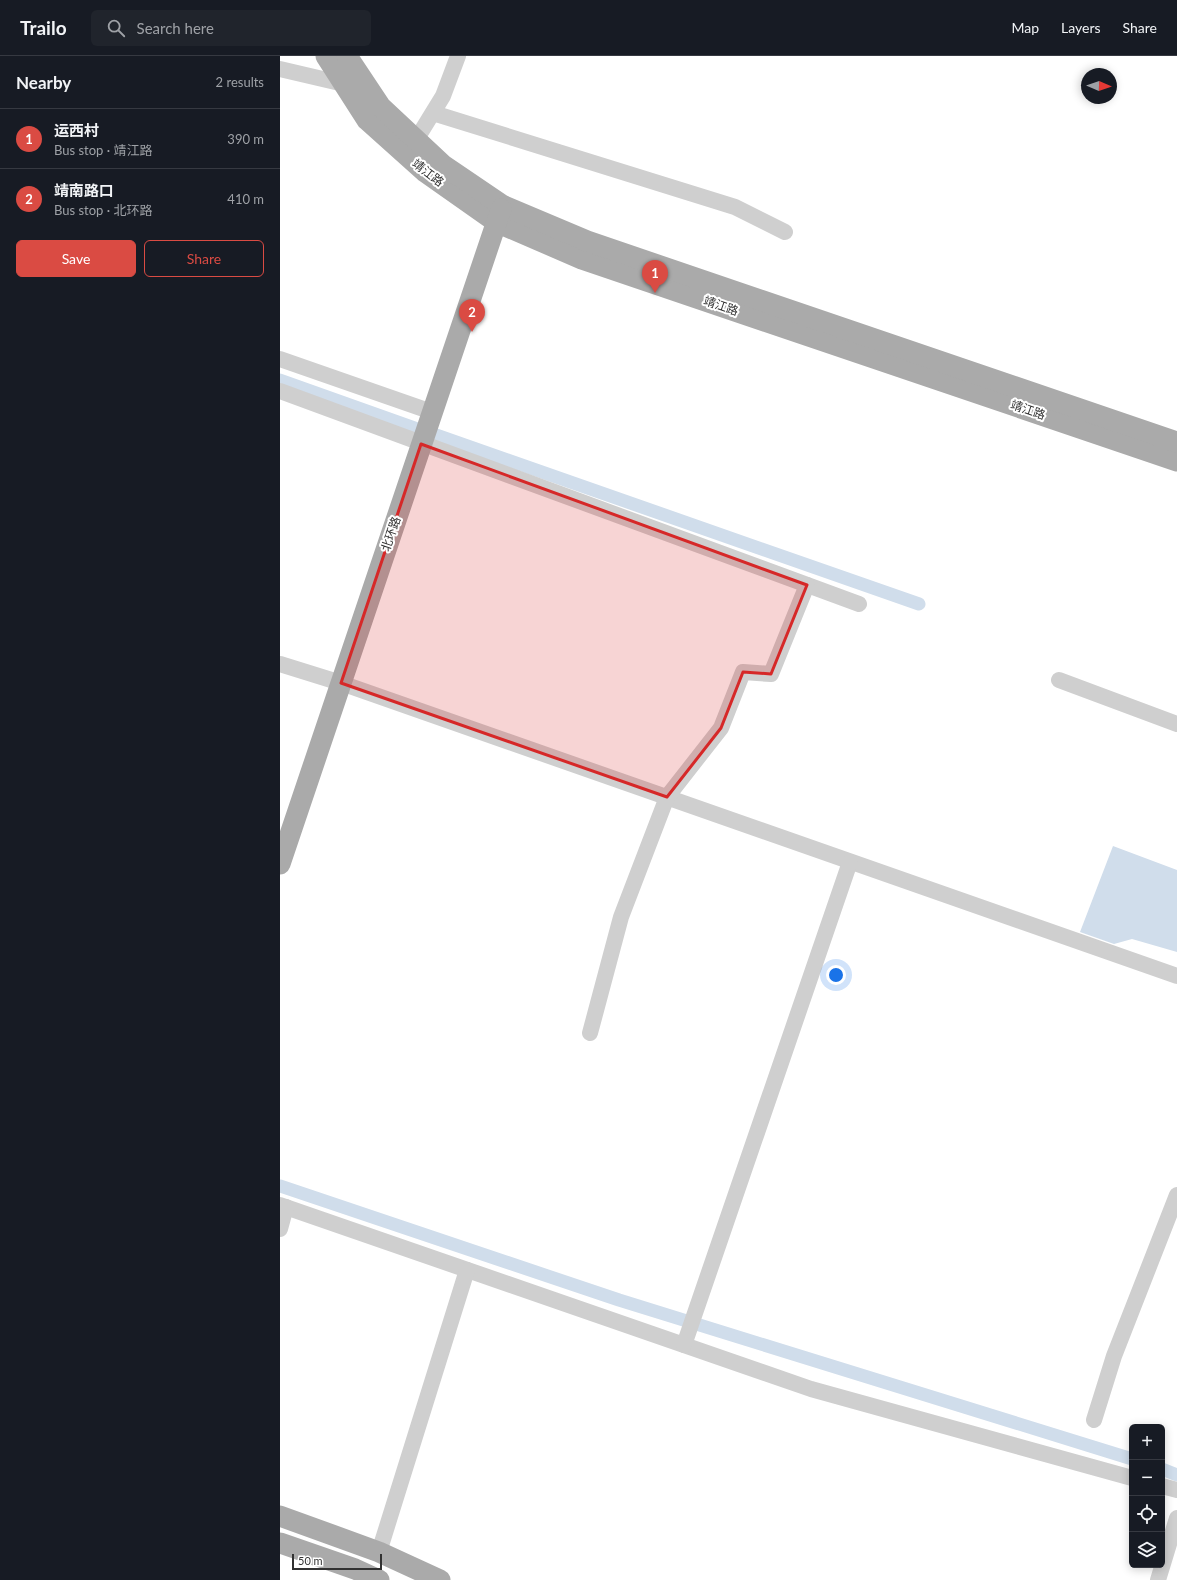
<!DOCTYPE html>
<html lang="en">
<head>
<meta charset="utf-8">
<style>
	:root { --surface:#171b24; --page:#20242c; --text:#f1f3f6; --muted:#9ea1a6; --line:#363941; --accent:#da4b43 }
	body { margin:0; font-family:Lato,"Noto Sans SC",sans-serif; background:var(--page); color:var(--text) }
	.controls { position:absolute; right:12px; bottom:12px; display:grid; overflow:hidden; border-radius:6px; box-shadow:0 2px 10px #0003 }
	.controls button { width:36px; height:36px; display:grid; place-items:center; padding:0; border:0; border-bottom:1px solid var(--line); background:var(--surface); color:var(--text); font:20px sans-serif }
	.compass { position:absolute; left:801px; top:12px; width:36px; height:36px; border-radius:50%; background:var(--surface); box-shadow:0 2px 10px #0003; rotate:92deg }
	.scale { position:absolute; left:12px; bottom:10px; width:90px; box-sizing:border-box; padding-left:4px; border:2px solid #323232; border-top:0; font-size:11px; line-height:14px; white-space:nowrap; color:#323232; -webkit-text-stroke:3px #fff; paint-order:stroke }
	.you { position:absolute; left:556px; top:919px; width:14px; height:14px; margin:-10px; border:3px solid #fff; border-radius:50%; background:#1a73e8; box-shadow:0 0 0 6px #1a73e833 }
	.badge { display:grid; place-items:center; width:26px; height:26px; border-radius:50%; background:var(--accent); color:#fff; font-size:13px; font-weight:700 }
	.pin { position:absolute; translate:-50% -33px; filter:drop-shadow(0 1px 2px #0008) }
	.pin::after { content:''; position:absolute; top:21px; width:14px; height:12px; background:inherit; clip-path:polygon(0 0,100% 0,50% 100%) }
	.list { margin:0; padding:0; list-style:none }
	h2 { display:flex; justify-content:space-between; align-items:center; height:52px; margin:0; padding:0 16px; font-size:17px }
	h2 small { font-size:13px; font-weight:400; color:var(--muted) }
	.list li { display:grid; grid-template-columns:26px 1fr auto; gap:12px; align-items:center; box-sizing:border-box; height:60px; padding:0 16px; border-top:1px solid var(--line) }
	.list b { display:block; font-size:15px; white-space:nowrap }
	.list p { margin:0; font-size:13px; white-space:nowrap; color:var(--muted) }
	.list em { font-size:13px; font-style:normal; color:var(--muted) }
	.actions { display:flex; gap:8px; padding:12px 16px }
	.actions a { flex:1; padding:9px 0; border:1px solid var(--accent); border-radius:6px; text-align:center; font-size:14px; color:var(--accent) }
	.actions .main { background:var(--accent); color:#fff }
	.icon { flex:none; width:22px; height:22px; fill:none; stroke:currentColor; stroke-width:2; stroke-linecap:round; stroke-linejoin:round }
	.map { position:relative; flex:none; width:897px; height:1524px; overflow:hidden }
	header { display:flex; align-items:center; gap:24px; box-sizing:border-box; height:56px; padding:0 20px; background:var(--surface); border-bottom:1px solid var(--line) }
	header strong { font-size:19px }
	nav { display:flex; gap:22px; margin-inline-start:auto; font-size:14px }
	.search { width:280px; height:36px; background:var(--page); display:flex; align-items:center; gap:10px; box-sizing:border-box; padding:0 14px; border-radius:6px; color:var(--muted); font-size:15px }
	main { display:flex }
	aside { flex:1; background:var(--surface) }
	.map>svg:first-child { display:block }
	.water { fill:#d0ddeb }
	.lines { fill:none; stroke-linecap:round; stroke-linejoin:round }
	.canal { stroke:#d0ddeb; stroke-width:13 }
	.minor { stroke:#cfcfcf; stroke-width:16 }
	.major { stroke:#aaa; stroke-width:21 }
	.marked { fill:#d62828; fill-opacity:0.2; stroke:#d62828; stroke-width:3; stroke-linejoin:round }
	.labels { text-anchor:middle; stroke-width:4; stroke-linejoin:round; paint-order:stroke }
	.street-label { font-size:12px; fill:#323232; stroke:#fff }
</style>
</head>
<body>
<header>
<strong>Trailo</strong>
<div class="search"><svg class="icon" aria-label="search" viewBox="0 0 24 24"><circle cx="10" cy="10" r="6"/><path d="M15 15l6 6"/></svg>Search here</div>
<nav><a>Map</a><a>Layers</a><a>Share</a></nav>
</header>
<main>
<aside>
<h2>Nearby<small>2 results</small></h2>
<ul class="list">
<li><span class="badge">1</span><div><b>运西村</b><p>Bus stop · 靖江路</p></div><em>390 m</em></li>
<li><span class="badge">2</span><div><b>靖南路口</b><p>Bus stop · 北环路</p></div><em>410 m</em></li>
</ul>
<div class="actions"><a class="main">Save</a><a>Share</a></div>
</aside>
<div class="map">
<svg width="897" height="1524" viewBox="0 0 897 1524">
	<rect width="100%" height="100%" fill="#fff"/>
	<!-- water -->
	<path class="water" d="M833,790L897,814V896L852,883L834,888L800,876Z"/>
	<g class="lines">
		<!-- canal -->
		<g class="canal">
			<path d="M0,324L135,372"/>
			<path d="M156,379L639,548"/>
			<path d="M0,1130L339,1244L852,1403"/>
			<path d="M882,1413L897,1419"/>
		</g>
		<!-- minor -->
		<g class="minor">
			<path d="M0,13L64,28"/>
			<path d="M153,57L455,151L505,176"/>
			<path d="M136,84L163,40L178,0"/>
			<path d="M0,303L152,356"/>
			<path d="M0,335L579,548"/>
			<path d="M0,608L61,627L897,920"/>
			<path d="M779,624L897,668"/>
			<path d="M310,977L341,861L387,741L441,672L463,616L491,618L527,529"/>
			<path d="M0,1149L531,1333L852,1422"/>
			<path d="M0,1173L6,1151"/>
			<path d="M404,1289L570,806"/>
			<path d="M814,1364L834,1300L897,1139"/>
			<path d="M882,1430L897,1434"/>
			<path d="M99,1496L187,1214"/>
			<path d="M878,1524L897,1462"/>
		</g>
		<!-- major -->
		<g class="major">
			<path d="M46,0L87,64L145,116L216,166L302,203L897,405"/>
			<path d="M67,0L101,51L163,109L222,149L307,185L897,386"/>
			<path d="M0,808L221,153"/>
			<path d="M0,1460L99,1496L160,1524"/>
			<path d="M0,1487L75,1513L99,1524"/>
		</g>
	</g>
	<!-- marked area -->
	<path class="marked" d="M141,388L527,529L491,618L463,616L441,672L387,741L61,627Z"/>
	<g class="labels">
		<!-- street labels -->
		<g class="street-label">
			<text transform="translate(148 117) rotate(38)" y="4">靖江路</text>
			<text transform="translate(441 250) rotate(19)" y="4">靖江路</text>
			<text transform="translate(748 354) rotate(19)" y="4">靖江路</text>
			<text transform="translate(111 478) rotate(-71)" y="4">北环路</text>
		</g>
	</g>
</svg>
<div class="controls">
<button>+</button>
<button>−</button>
<button><svg class="icon" aria-label="locate" viewBox="0 0 24 24"><circle cx="12" cy="12" r="6"/><path d="M12 2v4M12 18v4M2 12h4M18 12h4"/></svg></button>
<button><svg class="icon" aria-label="layers" viewBox="0 0 24 24"><path d="M12 4l9 5-9 5-9-5zM3 14l9 5 9-5"/></svg></button>
</div>
<svg class="compass" viewBox="-18 -18 36 36"><path d="M0-13l5 13h-10z" fill="#e53935"/><path d="M0 13l5-13h-10z" fill="#9ea1a6"/></svg>
<div class="scale">50 m</div>
<div class="you"></div>
<div class="pin badge" style="left:375px;top:237px">1</div>
<div class="pin badge" style="left:192px;top:276px">2</div>
</div>
</main>
</body>
</html>
